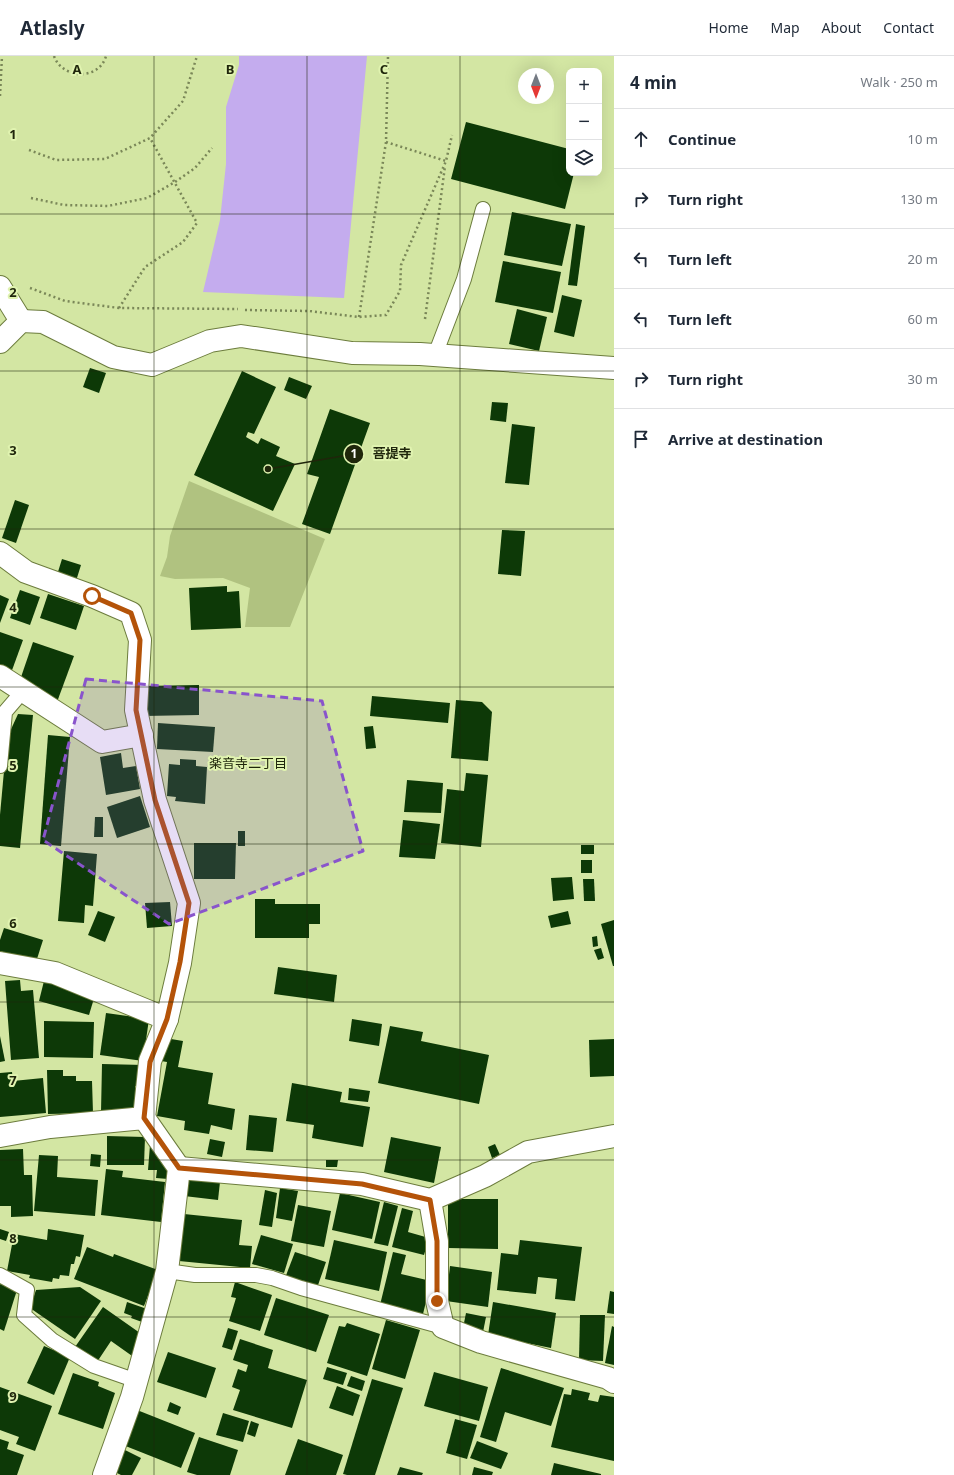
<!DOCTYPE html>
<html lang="en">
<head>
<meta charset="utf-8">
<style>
	:root { --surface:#fff; --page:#f2f2f3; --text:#1f2937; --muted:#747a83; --line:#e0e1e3 }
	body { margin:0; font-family:"Noto Sans","Noto Sans JP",sans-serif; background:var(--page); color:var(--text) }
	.controls { position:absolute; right:12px; top:12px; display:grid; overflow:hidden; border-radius:8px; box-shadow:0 4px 16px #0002 }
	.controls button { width:36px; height:36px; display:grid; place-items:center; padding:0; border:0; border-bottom:1px solid var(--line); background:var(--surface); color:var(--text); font:20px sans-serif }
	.compass { position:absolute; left:518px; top:12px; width:36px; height:36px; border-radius:50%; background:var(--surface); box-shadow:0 4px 16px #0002; rotate:180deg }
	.stop { position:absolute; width:12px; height:12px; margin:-9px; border:3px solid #b45309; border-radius:50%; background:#fff }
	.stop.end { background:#b45309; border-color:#fff; box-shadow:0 1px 4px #0008 }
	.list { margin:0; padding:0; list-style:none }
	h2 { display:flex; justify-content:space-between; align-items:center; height:52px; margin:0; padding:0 16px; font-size:17px }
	h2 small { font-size:13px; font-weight:400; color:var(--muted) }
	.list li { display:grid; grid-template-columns:26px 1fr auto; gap:12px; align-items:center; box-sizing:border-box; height:60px; padding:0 16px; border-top:1px solid var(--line) }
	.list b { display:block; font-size:15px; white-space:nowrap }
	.list em { font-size:13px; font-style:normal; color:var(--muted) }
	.icon { flex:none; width:22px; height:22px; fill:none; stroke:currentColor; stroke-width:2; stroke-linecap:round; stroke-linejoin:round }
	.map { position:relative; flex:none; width:614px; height:1419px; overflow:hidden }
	header { display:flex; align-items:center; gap:24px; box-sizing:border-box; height:56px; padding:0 20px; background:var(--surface); border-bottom:1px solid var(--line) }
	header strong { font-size:19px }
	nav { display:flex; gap:22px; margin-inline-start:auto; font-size:14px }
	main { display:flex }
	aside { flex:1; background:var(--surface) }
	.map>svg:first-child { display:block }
	.green { fill:#b0c280 }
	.water { fill:#c4acee }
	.building { fill:#0d3907 }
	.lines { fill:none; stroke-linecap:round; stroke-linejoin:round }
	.lane-casing { stroke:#6c7c3d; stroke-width:16 }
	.street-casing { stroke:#6c7c3d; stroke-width:24 }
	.path { stroke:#7a8758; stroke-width:2.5; stroke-dasharray:2 3; stroke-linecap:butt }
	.lane { stroke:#fff; stroke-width:14 }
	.street { stroke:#fff; stroke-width:22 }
	.route { stroke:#b45309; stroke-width:5 }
	.marked { fill:#8954cc; fill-opacity:0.2; stroke:#8954cc; stroke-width:3; stroke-dasharray:8 5; stroke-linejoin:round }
	.grid { fill:none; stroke:#1f260b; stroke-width:1; stroke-opacity:0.55 }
	.labels { text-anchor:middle; stroke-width:4; stroke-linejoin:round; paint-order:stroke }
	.neighbourhood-label { font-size:13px; fill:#1f260b; stroke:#e0f3b0 }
	.grid-label { font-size:13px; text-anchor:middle; font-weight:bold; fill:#1f260b; stroke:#e0f3b0; stroke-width:4; stroke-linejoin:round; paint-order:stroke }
	.leader { fill:none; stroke:#1f260b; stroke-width:1.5 }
	.callout-dot { fill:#1f260b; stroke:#e0f3b0; stroke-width:1.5 }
	.mark-label { font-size:12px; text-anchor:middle; font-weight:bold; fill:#fff }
	.callout-label { font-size:13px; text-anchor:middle; font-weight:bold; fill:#1f260b; stroke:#e0f3b0; stroke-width:4; stroke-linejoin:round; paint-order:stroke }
</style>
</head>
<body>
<header>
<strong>Atlasly</strong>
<nav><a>Home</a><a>Map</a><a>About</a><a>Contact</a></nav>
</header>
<main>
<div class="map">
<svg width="614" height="1419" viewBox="0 0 614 1419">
	<rect width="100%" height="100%" fill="#d3e6a3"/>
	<!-- green -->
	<path class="green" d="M189,425L325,483L290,571H245L250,532L223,522L175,523L160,520L167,501L170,480Z"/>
	<!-- water -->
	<path class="water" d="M239,0H367L344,242L203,236L220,164L226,108V51L239,9Z"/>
	<!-- building -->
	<g class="building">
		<path d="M466,66L569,93V117H574L565,153L451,123Z"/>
		<path d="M512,156L571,168L562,210L504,199Z"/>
		<path d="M576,168L585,170L577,230L568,229Z"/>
		<path d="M503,205L561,216L553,257L495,246Z"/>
		<path d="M562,239L582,244L574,281L554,276Z"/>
		<path d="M517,253L547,261L539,295L509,288Z"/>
		<path d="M90,312L106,317L99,337L83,331Z"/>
		<path d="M242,315L276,331L254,378L248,376L246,381L258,388L261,382L280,391L276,400L295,408L273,455L194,419Z"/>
		<path d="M289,321L312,330L306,343L284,334Z"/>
		<path d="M492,346L508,347L506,366L490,364Z"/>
		<path d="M330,353L370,367L330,478L302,468L319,421L307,418Z"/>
		<path d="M512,368L535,371L529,429L505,427Z"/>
		<path d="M15,444L29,449L16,487L2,482Z"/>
		<path d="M502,474L525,475L521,520L498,518Z"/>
		<path d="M62,503L81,509L76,525L57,519Z"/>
		<path d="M227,530V536L239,535L241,572L191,574L189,532Z"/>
		<path d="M20,534L40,541L30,569L10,562Z"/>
		<path d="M48,538L84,550L76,574L40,562Z"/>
		<path d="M0,539L9,543L0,567Z"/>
		<path d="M0,576L23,584L11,617L0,613Z"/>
		<path d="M33,586L74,600L57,646L19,627Z"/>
		<path d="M199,629V659L144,660V630Z"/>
		<path d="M372,640L450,647L448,667L370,660Z"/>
		<path d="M456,644L482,646L492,656L488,705L451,702Z"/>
		<path d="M18,658L33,659L20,792L0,790V759L7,682Z"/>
		<path d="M158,667L215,671L213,696L157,693Z"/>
		<path d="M373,670L376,692L366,693L364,671Z"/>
		<path d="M48,679L70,681L61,790L40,788Z"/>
		<path d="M121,697L123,712L136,710L140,733L106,739L100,701Z"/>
		<path d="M180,703L196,704V710L207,711L205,748L175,745L176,741L167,740L169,708L180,709Z"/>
		<path d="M466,717L488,719L481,791L441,787L447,733L464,735Z"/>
		<path d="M407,724L443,727L441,757L404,756Z"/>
		<path d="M140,740L150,771L117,782L107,751Z"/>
		<path d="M95,761H103V781H94Z"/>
		<path d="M403,764L440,768L435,803L399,801Z"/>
		<rect x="238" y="775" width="7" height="15"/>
		<path d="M194,787H236L235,823H194Z"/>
		<rect x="581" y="789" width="13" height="9"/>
		<path d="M64,795L97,798L93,850L85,849L84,867L58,865Z"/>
		<rect x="581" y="804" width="11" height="13"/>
		<path d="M572,821L574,843L553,845L551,822Z"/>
		<path d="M583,823H594L595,845H584Z"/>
		<path d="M255,843H275V848H320V868H309V882H255Z"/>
		<path d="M170,846L172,870L147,872L145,847Z"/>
		<path d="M98,855L115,861L105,886L88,879Z"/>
		<path d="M568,855L571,868L551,872L548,860Z"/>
		<path d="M614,864V910H613L601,868Z"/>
		<path d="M4,872L43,884L36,906L0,895V884Z"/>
		<path d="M597,880L598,890L593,891L592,881Z"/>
		<path d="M601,892L604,902L598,904L594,894Z"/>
		<path d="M278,911L337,919L334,946L274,938Z"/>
		<path d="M20,924L21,935L33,934L39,1002L11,1004L5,925Z"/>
		<path d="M44,925L95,939L89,959L39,945Z"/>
		<path d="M106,957L149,963L143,1005L100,999Z"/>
		<path d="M352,963L382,968L379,990L349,985Z"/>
		<path d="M44,965L94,966L93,1002L44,1001Z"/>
		<path d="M390,970L423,976L421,985L489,999L479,1048L378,1027Z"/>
		<path d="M0,980L5,1005L0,1006Z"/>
		<path d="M165,982L183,985L178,1011L213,1017L208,1048L235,1053L232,1074L211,1069L209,1078L184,1074L185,1065L157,1060L167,1006L161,1005Z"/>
		<path d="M614,983V1020L590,1021L589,984Z"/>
		<path d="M102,1008L144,1009V1030H135V1057L101,1056Z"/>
		<path d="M47,1014H63V1020H76V1025H92L93,1057L48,1058Z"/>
		<path d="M12,1016L13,1025L43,1022L46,1057L0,1061V1017Z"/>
		<path d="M292,1027L342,1036L340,1046L370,1051L363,1091L312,1082L314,1069L286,1065Z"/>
		<path d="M349,1032L370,1035L368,1046L348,1044Z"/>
		<path d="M249,1059L277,1062L273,1096L246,1094Z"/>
		<path d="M107,1080L145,1081L144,1109H107Z"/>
		<path d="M391,1081L441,1091L434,1127L384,1116Z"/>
		<path d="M210,1083L225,1086L222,1101L207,1098Z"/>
		<path d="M495,1088L500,1099L492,1102L488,1091Z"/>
		<path d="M150,1089L169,1112L168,1123L156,1122L157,1114H148Z"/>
		<path d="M23,1093L24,1119H32L33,1160L11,1161V1150H0V1094Z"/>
		<path d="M91,1098L101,1099L100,1111L90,1110Z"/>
		<path d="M39,1099L58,1100L57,1121L98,1124L95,1160L34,1155Z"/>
		<path d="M326,1104H338L337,1111H326Z"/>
		<path d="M106,1113L123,1115L122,1121L165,1126L161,1166L101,1159Z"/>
		<path d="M187,1122L220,1126L218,1144L184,1140Z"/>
		<path d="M280,1132L298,1135L292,1165L276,1162Z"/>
		<path d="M265,1134L277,1137L272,1171L259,1169Z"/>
		<path d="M340,1137L380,1146L372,1183L332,1174Z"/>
		<path d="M448,1143H498V1193L448,1192Z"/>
		<path d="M384,1146L398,1150L388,1190L374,1187Z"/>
		<path d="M298,1149L331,1155L324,1191L291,1185Z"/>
		<path d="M402,1152L413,1155L408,1176L429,1182L424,1199L392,1191Z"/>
		<path d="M184,1158L242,1164L239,1189L252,1190L250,1212L179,1205Z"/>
		<path d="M0,1173L9,1176L6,1185L0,1183Z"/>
		<path d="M48,1173L84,1179L80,1201L76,1200L74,1208H71L69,1220L60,1219L59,1223L53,1222L52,1226L29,1222L30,1219L7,1215L14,1178L47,1184Z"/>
		<path d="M261,1179L293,1188L284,1217L252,1208Z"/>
		<path d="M334,1184L387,1196L379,1235L325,1223Z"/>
		<path d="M520,1184L582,1191L575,1245L555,1243L557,1223L538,1221L536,1238L497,1234L501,1197L518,1199Z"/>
		<path d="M87,1191L113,1201L114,1198L158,1214L144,1250L74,1223Z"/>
		<path d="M295,1196L326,1206L317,1232L285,1222Z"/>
		<path d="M393,1196L406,1199L401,1218L431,1225L423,1258L380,1249Z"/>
		<path d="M450,1210L492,1216L488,1251L446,1245Z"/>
		<path d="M235,1226L272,1239L260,1275L229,1265L236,1242L231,1241Z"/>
		<path d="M0,1228L17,1234L4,1275L0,1273Z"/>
		<path d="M80,1231L101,1245L75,1283L30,1252L36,1234Z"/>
		<path d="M610,1235L614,1236V1258L607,1257Z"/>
		<path d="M276,1242L329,1259L316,1296L264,1279Z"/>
		<path d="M127,1246L147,1253L142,1266L131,1262L132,1260L124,1257Z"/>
		<path d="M493,1246L556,1257L551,1292L488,1279Z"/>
		<path d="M103,1251L140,1277L135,1302L111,1285L97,1306L75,1291Z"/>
		<path d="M466,1257L486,1261L483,1276L463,1272Z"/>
		<path d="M580,1259H605L603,1305L579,1304Z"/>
		<path d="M386,1264L420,1274L405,1323L372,1313Z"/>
		<path d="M347,1267L380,1278L367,1320L327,1307L339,1270L345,1271Z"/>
		<path d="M612,1270L614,1271V1309L605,1307Z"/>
		<path d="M228,1272L238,1275L232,1294L222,1291Z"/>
		<path d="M240,1283L273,1294L268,1312L307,1324L292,1372L233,1354L240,1334L232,1331L238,1313L246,1316L248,1309L233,1304Z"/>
		<path d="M44,1290L70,1301L54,1339L27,1327Z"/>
		<path d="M168,1296L216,1312L206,1342L157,1326Z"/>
		<path d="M327,1311L347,1317L343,1329L323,1323Z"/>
		<path d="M501,1312L564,1332L551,1370L505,1356L496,1386L480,1381Z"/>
		<path d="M434,1316L488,1331L479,1365L424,1350Z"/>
		<path d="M73,1317L99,1326L98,1330L115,1337L103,1373L58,1358Z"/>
		<path d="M351,1320L365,1325L362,1335L347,1330Z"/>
		<path d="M372,1323L403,1332L375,1419H347L343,1418Z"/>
		<path d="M337,1330L360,1339L353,1360L329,1352Z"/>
		<path d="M0,1331L52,1350L35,1395L16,1388L19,1381L0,1374Z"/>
		<path d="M572,1333L590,1337L588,1344L598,1346L600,1339L614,1341V1405L551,1391L564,1338L571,1339Z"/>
		<path d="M170,1346L181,1351L178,1359L167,1355Z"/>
		<path d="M137,1354L195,1377L181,1412L123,1389Z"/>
		<path d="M223,1357L249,1365L243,1386L216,1379Z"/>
		<path d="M455,1363L477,1369L467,1403L446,1397Z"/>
		<path d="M251,1365L259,1368L255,1381L247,1378Z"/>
		<path d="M199,1381L238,1394L230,1419H197L187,1416Z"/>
		<path d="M0,1383L9,1386L7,1393L24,1399L17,1419H0Z"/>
		<path d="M298,1383L343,1399L336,1419H285Z"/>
		<path d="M477,1385L508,1397L501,1413L470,1402Z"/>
		<path d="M121,1392L141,1402L132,1419H121L111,1414Z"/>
		<path d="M554,1407L601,1418V1419H551Z"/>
		<path d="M400,1411L423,1417L422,1419H397Z"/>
		<path d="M474,1411L493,1416L492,1419H472Z"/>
	</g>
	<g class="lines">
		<!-- lane casing -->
		<g class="lane-casing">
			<g id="lane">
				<path d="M435,299L464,223L483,153"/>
				<path d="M0,710L5,656L23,635"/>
				<path d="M167,1215L195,1219H256L272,1222L301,1232L443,1271"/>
				<path d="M0,1219L27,1234L24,1259L52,1284L94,1310L137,1325"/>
			</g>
		</g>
		<!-- street casing -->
		<g class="street-casing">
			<g id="street">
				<path d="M0,231L21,265"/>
				<path d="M0,286L21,265L43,266L113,301L152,309L210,285L241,280L352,297L420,298L614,312"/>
				<path d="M0,497L26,516L92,540L131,557L140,584L136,654L155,744L189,847L180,907L167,963L150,1005L144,1062"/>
				<path d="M0,620L102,686L142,679"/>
				<path d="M0,907L55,917L167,963"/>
				<path d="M0,1080L50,1071L144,1062L179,1112L167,1215L132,1341L104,1419"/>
				<path d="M179,1112L362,1128L430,1144L485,1120L528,1096L614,1080"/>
				<path d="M430,1144L437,1185V1245L443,1271L481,1286L608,1322L614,1326"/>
			</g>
		</g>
		<!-- path -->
		<g class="path">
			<path d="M54,0C62,23 99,25 106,0"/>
			<path d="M0,40L2,0"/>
			<path d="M386,86L446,105"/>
			<path d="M29,94L56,104L105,103L150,82L183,45L197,0"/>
			<path d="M31,142L64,149L108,150L147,142L175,126L195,112L212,92"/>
			<path d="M30,232L65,245L119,252L238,253"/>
			<path d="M119,252L145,211L183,186L197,167L150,82"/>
			<path d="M245,254L309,255L359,261L386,259L400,235L401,209L446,105L452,79"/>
			<path d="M359,261L386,86L388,0"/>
			<path d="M425,263L445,110"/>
		</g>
		<!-- lane -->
		<use href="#lane" class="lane"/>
		<!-- street -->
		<use href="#street" class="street"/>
	</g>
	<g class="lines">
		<!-- route -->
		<path class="route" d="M92,540L131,557L140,584L136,654L155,744L189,847L180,906L167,963L150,1006L144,1062L179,1112L362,1128L430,1144L437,1185V1245"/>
	</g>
	<!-- marked area -->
	<path class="marked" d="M86,623L322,645L363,795L169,868L43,784Z"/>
	<!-- grid -->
	<path class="grid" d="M154,0V1419M307,0V1419M460,0V1419M0,158H614M0,315H614M0,473H614M0,631H614M0,788H614M0,946H614M0,1104H614M0,1261H614"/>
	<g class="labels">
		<!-- neighbourhood labels -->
		<g class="neighbourhood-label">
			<text x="248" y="712">楽音寺二丁目</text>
		</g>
	</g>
	<g class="grid-label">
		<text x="77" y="18">A</text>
		<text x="230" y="18">B</text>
		<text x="384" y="18">C</text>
		<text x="13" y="83">1</text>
		<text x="13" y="241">2</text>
		<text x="13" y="399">3</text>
		<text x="13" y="556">4</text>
		<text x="13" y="714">5</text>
		<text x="13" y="872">6</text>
		<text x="13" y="1029">7</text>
		<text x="13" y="1187">8</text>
		<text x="13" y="1345">9</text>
	</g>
	<!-- callouts -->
	<path class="leader" d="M268 413L354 398"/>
	<g class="callout-dot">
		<circle cx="268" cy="413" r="4"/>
		<circle cx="354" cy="398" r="10"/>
	</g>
	<g class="mark-label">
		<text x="354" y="402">1</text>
	</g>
	<g class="callout-label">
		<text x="392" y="402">菩提寺</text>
	</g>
</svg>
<div class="controls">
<button>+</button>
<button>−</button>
<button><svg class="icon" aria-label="layers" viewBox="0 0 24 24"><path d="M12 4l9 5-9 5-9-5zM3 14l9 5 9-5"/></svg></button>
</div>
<svg class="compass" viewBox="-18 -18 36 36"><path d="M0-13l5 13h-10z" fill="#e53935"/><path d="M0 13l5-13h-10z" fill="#747a83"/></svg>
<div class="stop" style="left:92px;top:540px"></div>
<div class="stop end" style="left:437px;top:1245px"></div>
</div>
<aside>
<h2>4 min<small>Walk · 250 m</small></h2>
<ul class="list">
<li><svg class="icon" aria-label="ahead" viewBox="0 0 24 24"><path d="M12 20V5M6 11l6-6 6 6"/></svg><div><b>Continue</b></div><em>10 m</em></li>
<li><svg class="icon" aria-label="right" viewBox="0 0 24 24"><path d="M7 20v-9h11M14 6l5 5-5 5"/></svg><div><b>Turn right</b></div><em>130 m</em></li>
<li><svg class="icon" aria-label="left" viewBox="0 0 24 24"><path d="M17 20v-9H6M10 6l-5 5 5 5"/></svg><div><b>Turn left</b></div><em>20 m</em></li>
<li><svg class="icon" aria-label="left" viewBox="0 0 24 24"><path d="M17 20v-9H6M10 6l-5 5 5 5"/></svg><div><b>Turn left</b></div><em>60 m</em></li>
<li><svg class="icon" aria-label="right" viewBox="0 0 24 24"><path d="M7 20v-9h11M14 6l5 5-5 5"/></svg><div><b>Turn right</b></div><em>30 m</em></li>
<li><svg class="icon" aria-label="arrive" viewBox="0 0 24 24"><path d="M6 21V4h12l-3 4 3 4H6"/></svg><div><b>Arrive at destination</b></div></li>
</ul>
</aside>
</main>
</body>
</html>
